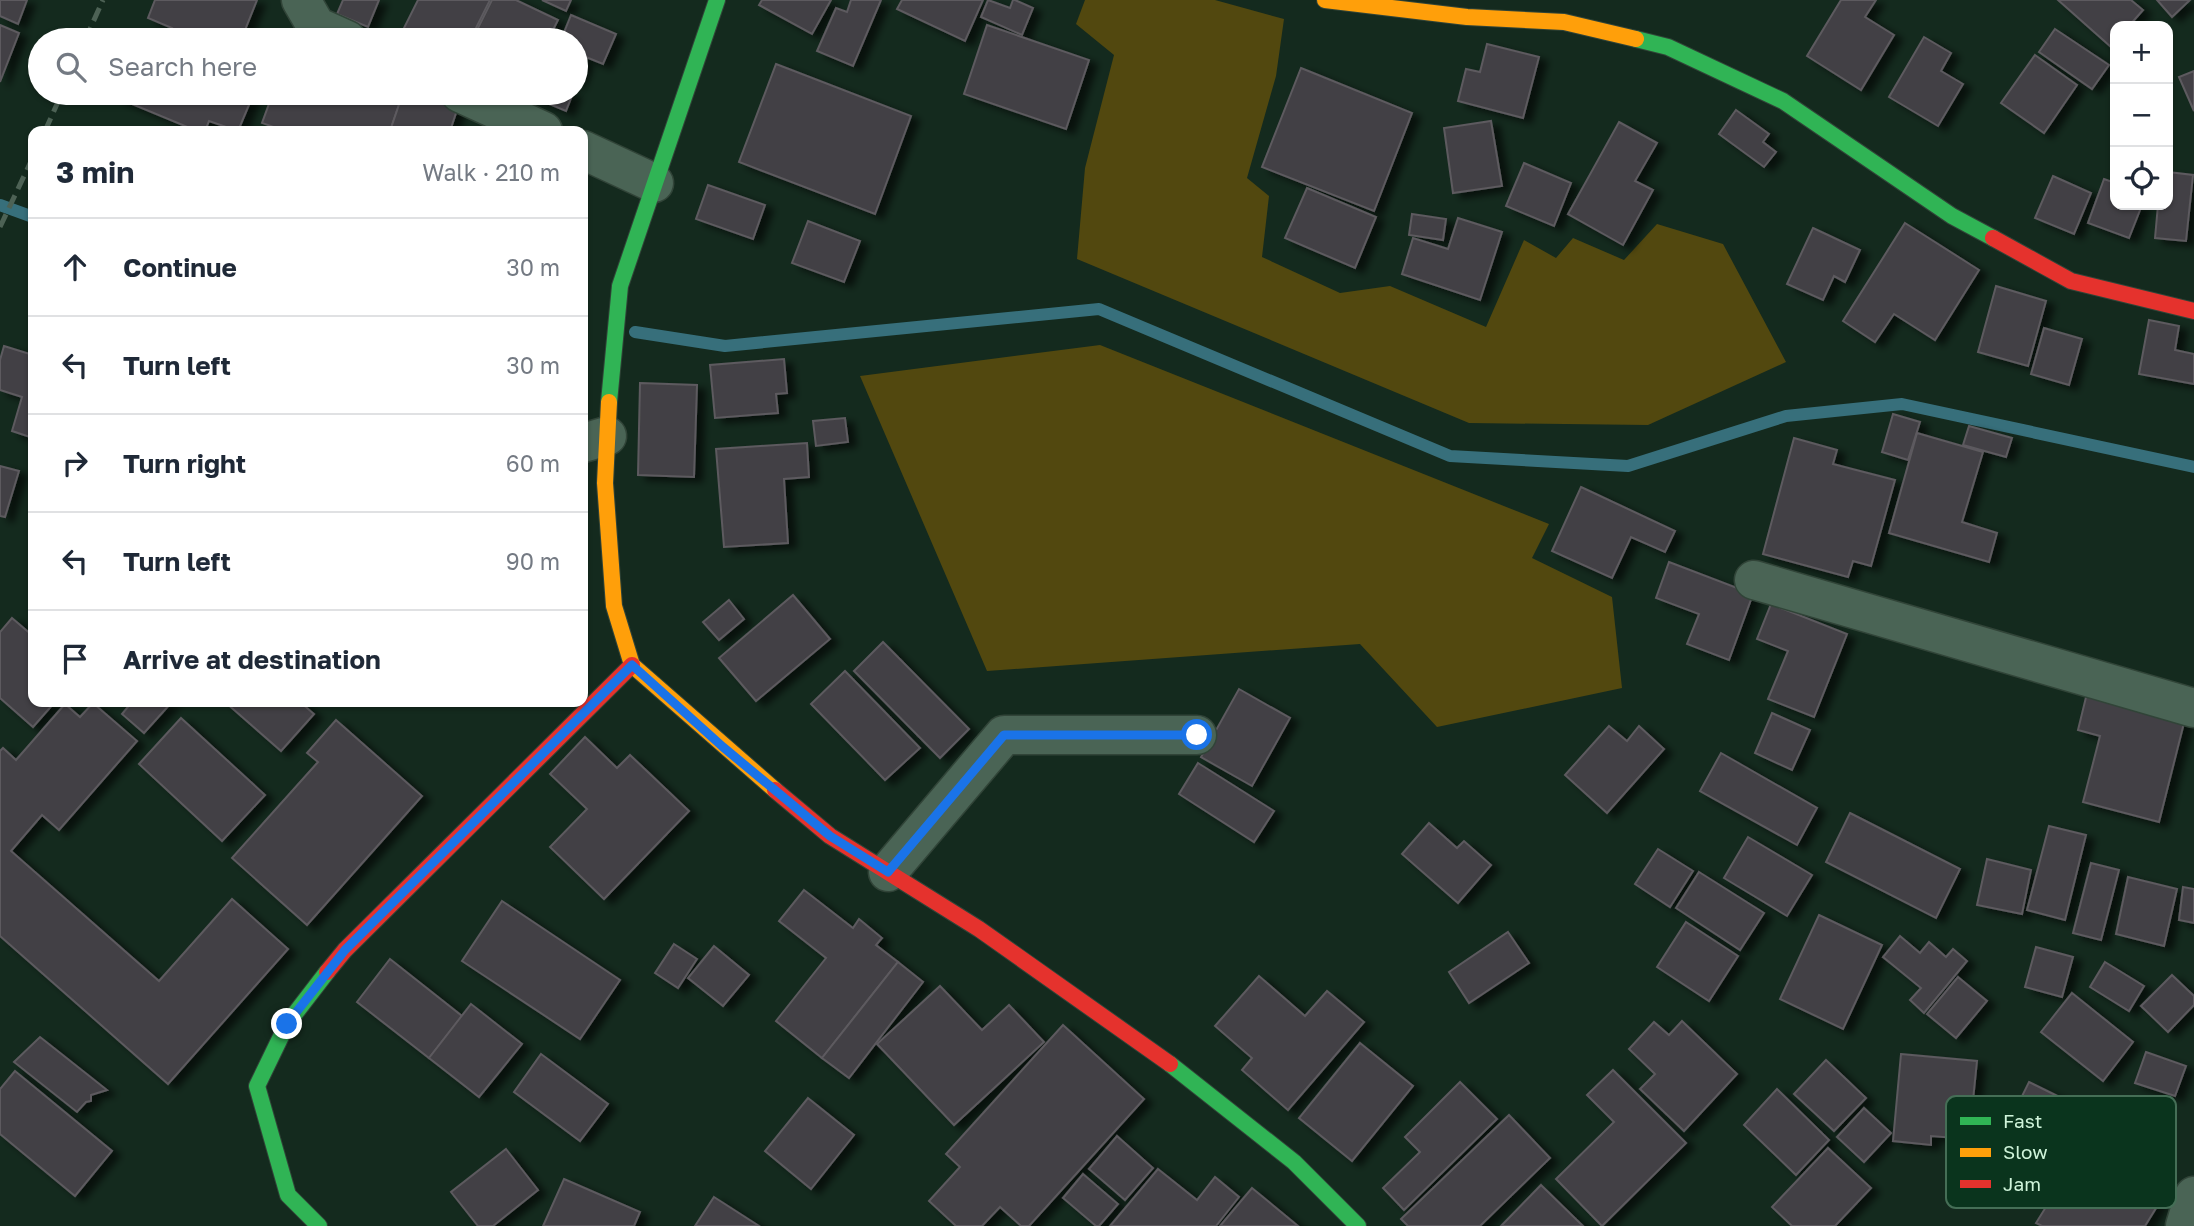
<!DOCTYPE html>
<html lang="en">
<head>
<meta charset="utf-8">
<style>
	:root { --surface:#fff; --page:#f2f2f3; --text:#1f2937; --muted:#747a83; --line:#e0e1e3 }
	body { margin:0; font-family:"Golos Text",sans-serif; background:var(--page); color:var(--text) }
	.controls { position:absolute; right:21px; top:21px; display:grid; overflow:hidden; border-radius:14px; box-shadow:0 2px 5px #0004 }
	.controls button { width:63px; height:63px; display:grid; place-items:center; padding:0; border:0; border-bottom:2px solid var(--line); background:var(--surface); color:var(--text); font:35px sans-serif }
	.stop { position:absolute; width:21px; height:21px; margin:-16px; border:5px solid #1a73e8; border-radius:50%; background:#fff }
	.stop.end { background:#1a73e8; border-color:#fff; box-shadow:0 2px 7px #0008 }
	.list { margin:0; padding:0; list-style:none }
	h2 { display:flex; justify-content:space-between; align-items:center; height:91px; margin:0; padding:0 28px; font-size:30px }
	h2 small { font-size:23px; font-weight:400; color:var(--muted) }
	.list li { display:grid; grid-template-columns:46px 1fr auto; gap:21px; align-items:center; box-sizing:border-box; height:98px; padding:0 28px; border-top:2px solid var(--line) }
	.list b { display:block; font-size:26px; white-space:nowrap }
	.list em { font-size:23px; font-style:normal; color:var(--muted) }
	.icon { flex:none; width:38px; height:38px; fill:none; stroke:currentColor; stroke-width:2; stroke-linecap:round; stroke-linejoin:round }
	.map { position:relative; flex:none; width:2194px; height:1226px; overflow:hidden }
	.search { position:absolute; background:var(--surface); box-shadow:0 2px 5px #0004; left:28px; top:28px; width:560px; height:77px; display:flex; align-items:center; gap:18px; box-sizing:border-box; padding:0 24px; border-radius:38px; color:var(--muted); font-size:26px }
	.panel { position:absolute; background:var(--surface); box-shadow:0 2px 5px #0004; left:28px; top:126px; width:560px; height:581px; border-radius:14px }
	.map>svg:first-child { display:block }
	.green { fill:#52480f }
	.lines { fill:none; stroke-linecap:round; stroke-linejoin:round }
	.stream { stroke:#376f7b; stroke-width:12 }
	.building { fill:#424144; stroke:#5d5a5f; stroke-width:2; filter:url(#shadow) }
	.street-casing { stroke:#314438; stroke-width:41 }
	.fast-casing { stroke:#314438; stroke-width:18 }
	.slow-casing { stroke:#314438; stroke-width:18 }
	.jam-casing { stroke:#314438; stroke-width:18 }
	.street { stroke:#4a6455; stroke-width:38 }
	.fast { stroke:#30b455; stroke-width:16 }
	.slow { stroke:#ff9f0a; stroke-width:16 }
	.jam { stroke:#e5322d; stroke-width:16 }
	.rail { stroke:#4d6255; stroke-width:5; stroke-dasharray:14 7; stroke-linecap:butt }
	.route { stroke:#1a73e8; stroke-width:9 }
	.key { fill:#0a341d; stroke:#456e56; stroke-width:2 }
	.key-label { font-size:19px; fill:#cff4da }
</style>
</head>
<body>
<div class="map">
<svg width="2194" height="1226" viewBox="0 0 2194 1226">
	<defs>
		<filter id="shadow"><feDropShadow dx="8" dy="4.5" stdDeviation="3.5" flood-color="#0009"/></filter>
	</defs>
	<rect width="100%" height="100%" fill="#142a1e"/>
	<!-- green -->
	<g class="green">
		<path d="M1085,0H1215L1284,19L1276,76L1247,178L1269,196L1262,257L1340,293L1390,286L1486,327L1524,240L1556,258L1573,238L1624,260L1657,224L1723,244L1786,362L1648,425L1469,423L1077,259L1085,168L1114,55L1076,24Z"/>
		<path d="M1100,345L1549,524L1532,558L1612,597L1622,688L1437,727L1360,644L987,671L860,376Z"/>
	</g>
	<g class="lines">
		<!-- stream -->
		<g class="stream">
			<path d="M0,205L33,217"/>
			<path d="M635,332L725,346L1099,309L1450,456L1628,466L1786,416L1902,404L2194,467"/>
		</g>
	</g>
	<!-- building -->
	<g class="building">
		<path d="M0,0H27L18,24L0,16Z"/>
		<path d="M155,0H257L241,40H167L172,28L148,18Z"/>
		<path d="M343,0H379L368,27L337,14Z"/>
		<path d="M418,0H490L470,40H419L402,32Z"/>
		<path d="M492,0H516L558,20L548,40H472Z"/>
		<path d="M542,0H571L566,11Z"/>
		<path d="M762,0H831L812,34L759,5Z"/>
		<path d="M851,0H881L853,66L817,51L836,8L847,12Z"/>
		<path d="M902,0H983L965,41L897,9Z"/>
		<path d="M988,0L1010,8L1013,0H1015L1033,8L1022,35L981,17Z"/>
		<path d="M1841,0H1876L1865,17L1894,35L1861,90L1807,56Z"/>
		<path d="M2058,0H2131L2143,10L2129,26H2115V42L2111,47Z"/>
		<path d="M2157,0H2190L2172,17Z"/>
		<path d="M571,15L616,34L603,64L576,53V40H561Z"/>
		<path d="M0,25L19,33L0,82Z"/>
		<path d="M987,25L1089,60L1066,129L964,94Z"/>
		<path d="M2055,29L2109,65L2092,89L2039,52Z"/>
		<path d="M1924,37L1951,53L1941,71L1963,84L1938,126L1889,97Z"/>
		<path d="M1487,44L1539,57L1523,118L1458,101L1466,69L1480,72Z"/>
		<path d="M2035,55L2077,85L2044,133L2001,103Z"/>
		<path d="M576,57L585,61L576,86Z"/>
		<path d="M776,64L911,116L875,214L739,162Z"/>
		<path d="M1301,68L1412,113L1374,211L1262,167Z"/>
		<path d="M2194,71V111L2179,77Z"/>
		<path d="M117,93H254L238,131L209,121L205,131H197L115,97Z"/>
		<path d="M273,93H403L390,131H285L262,123Z"/>
		<path d="M403,93H427L459,104L450,131H390Z"/>
		<path d="M532,93H573L566,111L530,96Z"/>
		<path d="M1736,110L1769,134L1763,142L1776,152L1764,167L1719,134Z"/>
		<path d="M1491,121L1502,186L1453,193L1444,128Z"/>
		<path d="M1619,122L1657,143L1635,181L1653,190L1623,245L1568,214Z"/>
		<path d="M1524,163L1571,183L1554,226L1506,206Z"/>
		<path d="M2168,172L2193,175L2186,241L2155,238L2158,205H2168Z"/>
		<path d="M2053,176L2091,193L2074,234L2035,218Z"/>
		<path d="M2104,179L2115,183V205H2142L2129,238L2088,223Z"/>
		<path d="M708,185L765,205L753,239L696,219Z"/>
		<path d="M1307,188L1376,217L1355,268L1285,238Z"/>
		<path d="M1412,214L1446,219L1443,240L1409,235Z"/>
		<path d="M1458,218L1502,232L1480,300L1402,274L1413,238L1448,249Z"/>
		<path d="M808,221L860,241L844,282L792,263Z"/>
		<path d="M1905,223L1979,270L1935,340L1894,314L1875,342L1843,321Z"/>
		<path d="M1813,228L1860,250L1845,282L1834,276L1823,300L1787,284Z"/>
		<path d="M1996,286L2046,301L2028,366L1978,352Z"/>
		<path d="M2149,320L2179,326L2175,350L2194,354V384L2139,374Z"/>
		<path d="M2044,328L2082,339L2069,385L2031,374Z"/>
		<path d="M4,346L33,355V426L30,437L12,431L22,397L0,390V360Z"/>
		<path d="M784,359L787,393L776,394L778,413L715,418L710,365Z"/>
		<path d="M640,383L697,385L694,477L638,475Z"/>
		<path d="M1893,414L1920,422L1908,460L1882,452Z"/>
		<path d="M845,418L848,442L816,446L813,421Z"/>
		<path d="M1969,426L2012,438L2006,457L1963,445Z"/>
		<path d="M1917,433L1983,452L1962,522L1997,533L1989,562L1889,533Z"/>
		<path d="M1794,438L1837,450L1833,464L1895,480L1871,566L1853,561L1848,577L1763,554Z"/>
		<path d="M807,443L809,477L784,479L788,543L724,547L716,449Z"/>
		<path d="M0,466L19,471L5,517L0,516Z"/>
		<path d="M1581,487L1675,531L1665,552L1631,537L1612,578L1552,551Z"/>
		<path d="M1669,562L1753,594L1729,660L1687,644L1699,614L1656,598Z"/>
		<path d="M793,595L830,639L756,701L719,658Z"/>
		<path d="M729,600L744,619L719,640L703,622Z"/>
		<path d="M1771,604L1847,634L1814,717L1768,699L1788,651L1757,639Z"/>
		<path d="M12,618L33,636V702H55L33,727L0,698V632Z"/>
		<path d="M883,642L969,729L940,758L854,671Z"/>
		<path d="M845,671L920,748L885,780L811,704Z"/>
		<path d="M1239,689L1290,718L1252,786L1201,757Z"/>
		<path d="M2088,689L2186,715L2159,822L2083,802L2100,736L2078,730Z"/>
		<path d="M132,702H172L144,733L122,714Z"/>
		<path d="M225,702H300L314,714L281,751Z"/>
		<path d="M93,703L137,741L59,830L42,815L11,851L159,981L232,899L288,949L168,1084L0,936V751L3,748L16,760L65,704L80,717Z"/>
		<path d="M1772,713L1810,730L1792,770L1755,753Z"/>
		<path d="M181,718L265,795L222,841L139,764Z"/>
		<path d="M336,720L422,796L307,925L232,858L318,762L307,753Z"/>
		<path d="M1609,726L1627,741L1639,726L1664,749L1607,813L1565,775Z"/>
		<path d="M585,737L617,768L630,755L689,811L604,899L550,847L587,809L550,774Z"/>
		<path d="M1721,753L1817,808L1797,845L1700,791Z"/>
		<path d="M1198,763L1274,811L1254,842L1179,794Z"/>
		<path d="M1850,813L1960,869L1936,918L1826,862Z"/>
		<path d="M1429,823L1457,848L1464,841L1491,865L1458,903L1402,854Z"/>
		<path d="M2049,826L2086,835L2065,920L2027,910Z"/>
		<path d="M1748,837L1812,875L1787,916L1724,878Z"/>
		<path d="M1658,849L1693,871L1670,907L1635,884Z"/>
		<path d="M1987,859L2031,870L2022,914L1977,905Z"/>
		<path d="M2091,863L2119,870L2101,940L2073,933Z"/>
		<path d="M1699,872L1764,913L1740,950L1676,908Z"/>
		<path d="M2128,877L2177,889L2164,946L2116,934Z"/>
		<path d="M2183,887L2194,889V923L2179,920Z"/>
		<path d="M804,890L853,928L859,919L882,938L876,945L898,962L822,1058L776,1021L826,958L779,921Z"/>
		<path d="M502,901L620,980L580,1039L462,961Z"/>
		<path d="M1819,915L1882,945L1843,1029L1780,999Z"/>
		<path d="M1686,922L1738,956L1709,1001L1657,967Z"/>
		<path d="M1508,932L1529,963L1469,1003L1449,972Z"/>
		<path d="M1900,936L1920,953L1929,942L1946,957L1953,949L1967,961L1924,1013L1910,1000L1921,988L1883,957Z"/>
		<path d="M674,944L697,959L678,988L655,973Z"/>
		<path d="M714,946L749,975L723,1006L688,978Z"/>
		<path d="M2036,947L2073,957L2062,997L2025,987Z"/>
		<path d="M390,959L462,1016L429,1058L357,1002Z"/>
		<path d="M898,962L923,982L849,1078L822,1058Z"/>
		<path d="M2105,962L2144,986L2129,1011L2090,987Z"/>
		<path d="M2172,975L2194,996V1005L2168,1032L2141,1006Z"/>
		<path d="M1259,976L1305,1016L1327,991L1364,1022L1288,1110L1242,1070L1252,1058L1215,1026Z"/>
		<path d="M1958,977L1987,1001L1956,1038L1927,1014Z"/>
		<path d="M940,986L982,1030L1009,1005L1044,1042L954,1125L877,1044Z"/>
		<path d="M2072,993L2133,1042L2103,1081L2041,1032Z"/>
		<path d="M471,1004L522,1044L479,1097L429,1058Z"/>
		<path d="M1682,1021L1737,1074L1684,1131L1640,1089L1655,1074L1629,1049L1654,1022L1669,1035Z"/>
		<path d="M1063,1025L1144,1099L1029,1226H1021L1000,1207L982,1226H956L929,1201L960,1167L946,1154Z"/>
		<path d="M40,1037L107,1090L91,1095V1101L86,1102L77,1112L14,1062Z"/>
		<path d="M1360,1043L1413,1086L1352,1161L1299,1118Z"/>
		<path d="M2146,1052L2186,1066L2175,1096L2135,1083Z"/>
		<path d="M541,1054L608,1104L580,1141L514,1092Z"/>
		<path d="M1901,1054L1977,1061L1969,1139L1931,1136V1145L1893,1141Z"/>
		<path d="M1826,1060L1866,1098L1834,1131L1794,1094Z"/>
		<path d="M1613,1070L1686,1143L1602,1226L1556,1179L1614,1122L1587,1095Z"/>
		<path d="M15,1071L112,1151L75,1196L0,1134V1089Z"/>
		<path d="M1460,1082L1497,1119L1404,1210L1383,1188L1420,1152L1405,1137Z"/>
		<path d="M2029,1082L2090,1112L2078,1136L2093,1143L2077,1174L2062,1167L2051,1189L1991,1159Z"/>
		<path d="M1777,1089L1829,1140L1796,1175L1744,1125Z"/>
		<path d="M808,1098L854,1135L811,1189L765,1151Z"/>
		<path d="M1864,1108L1891,1133L1864,1162L1837,1137Z"/>
		<path d="M1509,1115L1550,1158L1480,1226H1408L1401,1219Z"/>
		<path d="M1117,1136L1153,1168L1125,1200L1089,1169Z"/>
		<path d="M1828,1148L1871,1188L1835,1226H1792L1772,1207Z"/>
		<path d="M506,1149L538,1190L493,1226H478L451,1192Z"/>
		<path d="M2098,1162L2161,1200L2145,1226H2042L2036,1223L2054,1194L2064,1200L2077,1178L2085,1184Z"/>
		<path d="M1158,1169L1197,1200L1215,1177L1239,1197L1216,1226H1110Z"/>
		<path d="M1083,1174L1118,1204L1099,1226H1096L1063,1198Z"/>
		<path d="M564,1179L640,1212L634,1226H543Z"/>
		<path d="M1541,1185L1583,1226H1501Z"/>
		<path d="M1252,1188L1298,1226H1220Z"/>
		<path d="M714,1197L759,1226H695Z"/>
	</g>
	<g class="lines">
		<!-- street casing -->
		<g class="street-casing">
			<g id="street">
				<path d="M301,0L316,26L347,40"/>
				<path d="M460,93L543,131"/>
				<path d="M583,150L654,183"/>
				<path d="M583,443L607,436"/>
				<path d="M1754,580L2194,708"/>
				<path d="M888,872L1004,735H1197"/>
				<path d="M2185,1226L2194,1196"/>
			</g>
		</g>
		<!-- fast casing -->
		<g class="fast-casing">
			<g id="fast">
				<path d="M1636,39L1668,47L1783,101L1952,216L1993,238"/>
				<path d="M609,402L620,286L717,0"/>
				<path d="M1170,1064L1294,1162L1358,1226"/>
				<path d="M319,1226L288,1195L257,1086L287,1024L327,972"/>
			</g>
		</g>
		<!-- slow casing -->
		<g class="slow-casing">
			<g id="slow">
				<path d="M1325,0L1467,17L1564,22L1636,39"/>
				<path d="M609,402L605,483L614,606L632,665L775,790"/>
			</g>
		</g>
		<!-- jam casing -->
		<g class="jam-casing">
			<g id="jam">
				<path d="M1993,238L2071,281L2194,311"/>
				<path d="M775,790L830,836L979,929L1170,1064"/>
				<path d="M327,972L345,950L632,665"/>
			</g>
		</g>
		<!-- street -->
		<use href="#street" class="street"/>
		<!-- fast -->
		<use href="#fast" class="fast"/>
		<!-- slow -->
		<use href="#slow" class="slow"/>
		<!-- jam -->
		<use href="#jam" class="jam"/>
		<!-- rail -->
		<g class="rail">
			<path d="M85,40L103,0"/>
			<path d="M45,131L62,93"/>
			<path d="M0,227L33,157"/>
		</g>
	</g>
	<g class="lines">
		<!-- route -->
		<path class="route" d="M287,1024L345,950L632,665L723,747L830,836L888,872L1004,735H1197"/>
	</g>
	<!-- legend -->
	<rect x="1946" y="1096" width="230" height="112" rx="10" class="key"/>
	<rect x="1960" y="1117" width="31" height="8" fill="#30b455"/>
	<rect x="1960" y="1148" width="31" height="9" fill="#ff9f0a"/>
	<rect x="1960" y="1180" width="31" height="8" fill="#e5322d"/>
	<g class="key-label">
		<text x="2003" y="1128">Fast</text>
		<text x="2003" y="1159">Slow</text>
		<text x="2003" y="1191">Jam</text>
	</g>
</svg>
<div class="controls">
<button>+</button>
<button>−</button>
<button><svg class="icon" aria-label="locate" viewBox="0 0 24 24"><circle cx="12" cy="12" r="6"/><path d="M12 2v4M12 18v4M2 12h4M18 12h4"/></svg></button>
</div>
<div class="stop" style="left:1197px;top:735px"></div>
<div class="stop end" style="left:287px;top:1024px"></div>
<div class="search"><svg class="icon" aria-label="search" viewBox="0 0 24 24"><circle cx="10" cy="10" r="6"/><path d="M15 15l6 6"/></svg>Search here</div>
<section class="panel">
<h2>3 min<small>Walk · 210 m</small></h2>
<ul class="list">
<li><svg class="icon" aria-label="ahead" viewBox="0 0 24 24"><path d="M12 20V5M6 11l6-6 6 6"/></svg><div><b>Continue</b></div><em>30 m</em></li>
<li><svg class="icon" aria-label="left" viewBox="0 0 24 24"><path d="M17 20v-9H6M10 6l-5 5 5 5"/></svg><div><b>Turn left</b></div><em>30 m</em></li>
<li><svg class="icon" aria-label="right" viewBox="0 0 24 24"><path d="M7 20v-9h11M14 6l5 5-5 5"/></svg><div><b>Turn right</b></div><em>60 m</em></li>
<li><svg class="icon" aria-label="left" viewBox="0 0 24 24"><path d="M17 20v-9H6M10 6l-5 5 5 5"/></svg><div><b>Turn left</b></div><em>90 m</em></li>
<li><svg class="icon" aria-label="arrive" viewBox="0 0 24 24"><path d="M6 21V4h12l-3 4 3 4H6"/></svg><div><b>Arrive at destination</b></div></li>
</ul>
</section>
</div>
</body>
</html>
